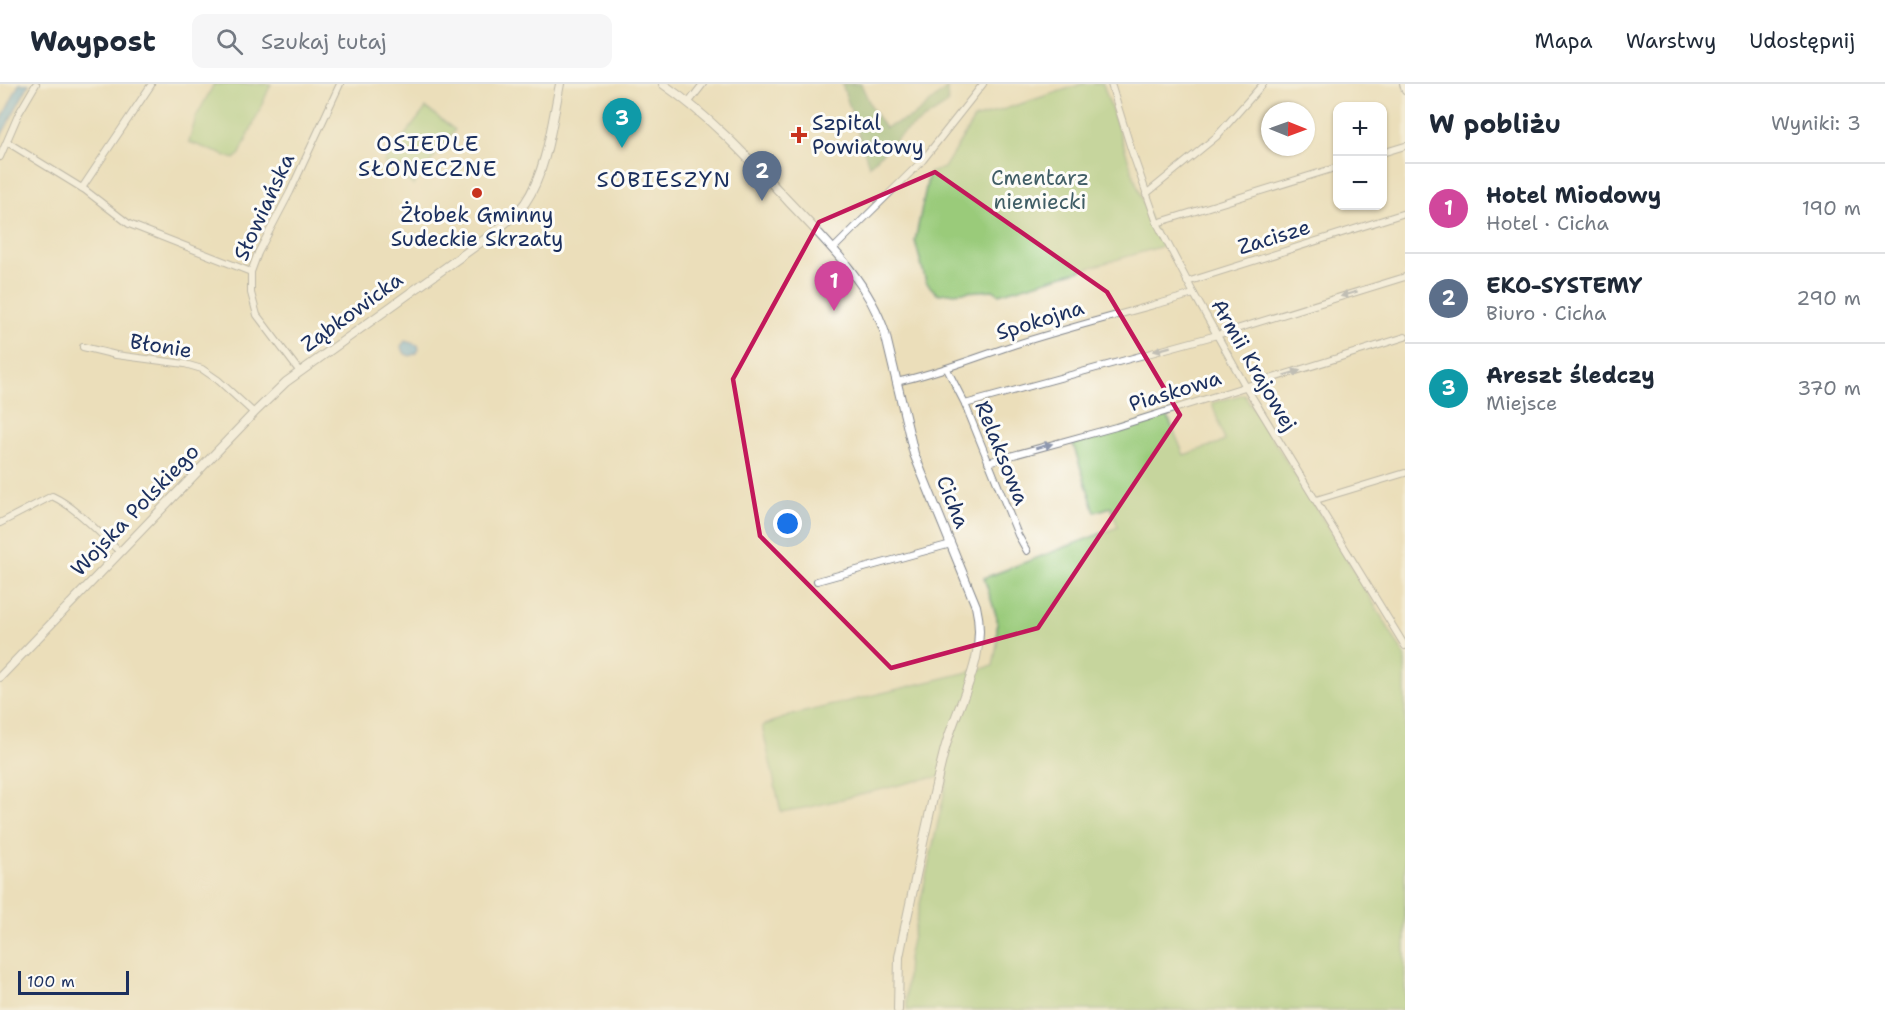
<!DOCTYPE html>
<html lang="pl">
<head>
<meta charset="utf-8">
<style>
	body { margin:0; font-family:"Shantell Sans",sans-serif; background:#f6f6f7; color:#1f2937 }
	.controls { position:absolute; right:18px; top:18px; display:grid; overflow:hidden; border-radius:12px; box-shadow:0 2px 4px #0004 }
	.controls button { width:54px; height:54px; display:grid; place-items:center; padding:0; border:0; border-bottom:2px solid #e0e1e3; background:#fff; color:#1f2937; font:30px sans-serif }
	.compass { position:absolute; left:1261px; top:18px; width:54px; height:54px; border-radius:50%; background:#fff; box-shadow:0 2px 4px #0004; rotate:91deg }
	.scale { position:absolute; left:18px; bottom:15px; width:111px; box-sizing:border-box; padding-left:6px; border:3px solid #1b2f5e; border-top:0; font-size:16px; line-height:21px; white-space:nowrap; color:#1b2f5e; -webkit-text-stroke:4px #fdfcf7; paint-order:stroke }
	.you { position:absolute; left:788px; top:440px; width:21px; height:21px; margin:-15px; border:4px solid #fff; border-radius:50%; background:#1a73e8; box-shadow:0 0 0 9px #1a73e833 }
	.badge { display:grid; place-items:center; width:39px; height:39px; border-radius:50%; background:#1a73e8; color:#fff; font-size:20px; font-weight:700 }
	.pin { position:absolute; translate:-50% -50px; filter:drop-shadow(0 2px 3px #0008) }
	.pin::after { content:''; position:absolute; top:32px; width:21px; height:18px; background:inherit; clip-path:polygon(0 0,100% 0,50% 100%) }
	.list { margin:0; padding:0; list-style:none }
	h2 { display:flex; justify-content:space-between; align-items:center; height:78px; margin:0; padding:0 24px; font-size:26px }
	h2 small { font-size:20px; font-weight:400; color:#747a83 }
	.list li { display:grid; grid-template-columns:39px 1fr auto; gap:18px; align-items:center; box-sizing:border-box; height:90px; padding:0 24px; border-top:2px solid #e0e1e3 }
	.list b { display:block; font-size:22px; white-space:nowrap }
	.list p { margin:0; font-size:20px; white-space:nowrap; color:#747a83 }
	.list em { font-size:20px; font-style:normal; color:#747a83 }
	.icon { flex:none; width:33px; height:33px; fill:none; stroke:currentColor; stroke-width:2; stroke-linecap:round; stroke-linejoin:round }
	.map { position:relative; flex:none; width:1405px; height:926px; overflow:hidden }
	header { display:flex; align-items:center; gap:36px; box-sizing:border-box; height:84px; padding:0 30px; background:#fff; border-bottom:2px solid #e0e1e3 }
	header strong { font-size:28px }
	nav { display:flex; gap:33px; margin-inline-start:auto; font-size:21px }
	.search { width:420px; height:54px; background:#f6f6f7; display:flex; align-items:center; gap:15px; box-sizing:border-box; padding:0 21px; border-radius:12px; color:#747a83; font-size:22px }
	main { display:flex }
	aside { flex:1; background:#fff }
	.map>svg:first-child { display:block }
	.green { fill:#9acb7a; stroke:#5a7d6c; stroke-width:1.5 }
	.forest { fill:#7baf6a; stroke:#4b6f64; stroke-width:1.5 }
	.water { fill:#66acdc; stroke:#406e9d; stroke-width:1.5 }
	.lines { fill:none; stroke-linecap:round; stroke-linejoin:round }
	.minor-casing { stroke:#83868c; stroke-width:8 }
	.tertiary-casing { stroke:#83868c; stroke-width:10 }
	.minor { stroke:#fff; stroke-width:6 }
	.tertiary { stroke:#fff; stroke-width:8 }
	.oneway { fill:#8d97ae }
	.marked { fill:none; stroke:#c2185b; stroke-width:4.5; stroke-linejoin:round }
	.poi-dot { fill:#c8321e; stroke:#fdfcf7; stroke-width:2 }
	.labels { text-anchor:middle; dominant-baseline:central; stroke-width:6; stroke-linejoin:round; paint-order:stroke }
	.poi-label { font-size:21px; fill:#1b2f5e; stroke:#fdfcf7; text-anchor:start }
	.park-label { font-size:21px; fill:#415e66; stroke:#fdfcf7 }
	.street-label { font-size:21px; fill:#1b2f5e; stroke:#fdfcf7 }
	.neighbourhood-label { font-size:22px; letter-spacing:1.5px; fill:#1b2f5e; stroke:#fdfcf7 }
</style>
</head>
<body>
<header>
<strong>Waypost</strong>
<div class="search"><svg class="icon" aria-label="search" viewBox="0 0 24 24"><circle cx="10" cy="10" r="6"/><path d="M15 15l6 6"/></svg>Szukaj tutaj</div>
<nav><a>Mapa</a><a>Warstwy</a><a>Udostępnij</a></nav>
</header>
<main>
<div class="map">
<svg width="1405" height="926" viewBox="0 0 1405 926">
	<rect width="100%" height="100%" fill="#fdfcf7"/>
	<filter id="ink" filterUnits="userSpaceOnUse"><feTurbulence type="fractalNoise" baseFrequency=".0167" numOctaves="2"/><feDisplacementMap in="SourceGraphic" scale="12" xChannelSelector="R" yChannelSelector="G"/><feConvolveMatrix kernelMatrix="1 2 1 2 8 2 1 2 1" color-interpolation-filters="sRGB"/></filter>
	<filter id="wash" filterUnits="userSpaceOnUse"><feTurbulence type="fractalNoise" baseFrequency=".008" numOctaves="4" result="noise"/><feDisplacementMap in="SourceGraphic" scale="24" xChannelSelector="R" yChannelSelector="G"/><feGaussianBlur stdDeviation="1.35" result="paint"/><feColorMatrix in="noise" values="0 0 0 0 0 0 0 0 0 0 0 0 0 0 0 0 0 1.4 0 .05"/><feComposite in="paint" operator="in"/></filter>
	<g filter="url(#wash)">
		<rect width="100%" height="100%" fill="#ebdeba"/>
		<g class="green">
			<path d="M214,0H271L240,70L234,75L189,58L196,33Z"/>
			<path d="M1082,0H1103L1144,122L1163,162L999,210L993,206L937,210L926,198L915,157L929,89L944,84L974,35Z"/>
			<path d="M426,24L455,46L413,101L384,78Z"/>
			<path d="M1244,310L1317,425L1405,572V926H907L906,910L908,874L948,693L928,694L810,723L781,728L762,642L792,631L993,582L997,560V534L984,494L1118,443L1111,423L1095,428L1073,360L1167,331L1184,371L1225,357L1212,319Z"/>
		</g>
		<path class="forest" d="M842,0H861L873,26L885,44L914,32L947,4L948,20L903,49L869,82Z"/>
		<g class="water">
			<path d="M19,0H29L0,54V39Z"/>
			<path d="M405,257L418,261L419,265L417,269L410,272L405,270L401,262Z"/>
		</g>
	</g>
	<g filter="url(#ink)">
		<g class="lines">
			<defs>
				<g id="minor">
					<path d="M1111,0L1132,68L1157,139L1194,210L1246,303L1405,562"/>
					<path d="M1403,0L1405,7"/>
					<path d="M689,18L703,0"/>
					<path d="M7,58L85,106L129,140L251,188"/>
					<path d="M1382,69L1405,62"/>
					<path d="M0,73L19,29L36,0"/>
					<path d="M82,104L151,1"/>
					<path d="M1146,110L1216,53L1263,0"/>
					<path d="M1157,139L1338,83"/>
					<path d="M833,165L923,76L983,0"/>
					<path d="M1187,198L1405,129"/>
					<path d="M83,263L116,271L185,280L202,285L218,296L254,329"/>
					<path d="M947,285L965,320L1018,451L1027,467"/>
					<path d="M300,288L257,231L251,209V188L258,169L290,108L340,0"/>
					<path d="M896,298C939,289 979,272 1020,259C1077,241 1136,226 1194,210"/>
					<path d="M965,320L1217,251L1405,193"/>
					<path d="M988,378L1116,343L1405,253"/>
					<path d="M1316,416L1405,389"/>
					<path d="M0,439L52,412C76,423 100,450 120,468"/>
					<path d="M817,497L951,460"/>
				</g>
				<g id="tertiary">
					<path d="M663,0C711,33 749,75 789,118C826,157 868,197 885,249L914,370L976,522C989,575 957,618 944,668C929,727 917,788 904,848L899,873L898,926"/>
					<path d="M0,593L254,329L286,298L300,288L495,148C505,139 517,130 525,119C547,87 552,38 560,0"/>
				</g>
			</defs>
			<use href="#minor" class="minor-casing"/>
			<use href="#tertiary" class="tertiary-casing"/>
			<use href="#minor" class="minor"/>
			<use href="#tertiary" class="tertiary"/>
		</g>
		<defs><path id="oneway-solid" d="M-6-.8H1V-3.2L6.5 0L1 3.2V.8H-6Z" transform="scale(1.5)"/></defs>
		<g class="oneway">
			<use href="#oneway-solid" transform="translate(1349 210) rotate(163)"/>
			<use href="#oneway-solid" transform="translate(1162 265) rotate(165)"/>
			<use href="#oneway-solid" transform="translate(1292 289) rotate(-17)"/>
			<use href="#oneway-solid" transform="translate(1044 362) rotate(-15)"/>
		</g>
	</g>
	<path d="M0 0H1405V926H0ZM935,88L1107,208L1180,331L1038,544L891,584L760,452L733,295L819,138Z" fill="#ebdeba" fill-opacity=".55" fill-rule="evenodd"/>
	<path class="marked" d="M935,88L1107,208L1180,331L1038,544L891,584L760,452L733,295L819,138Z"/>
	<g class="poi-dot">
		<path d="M796 42h6v6h6v6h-6v6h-6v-6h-6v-6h6z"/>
		<circle cx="477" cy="109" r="6"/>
	</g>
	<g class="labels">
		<g class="poi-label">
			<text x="812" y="39">Szpital<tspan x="812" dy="24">Powiatowy</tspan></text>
			<text x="477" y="131" text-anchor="middle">Żłobek Gminny<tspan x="477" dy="24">Sudeckie Skrzaty</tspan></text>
		</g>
		<g class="park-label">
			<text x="1040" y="94">Cmentarz<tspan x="1040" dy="24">niemiecki</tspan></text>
		</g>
		<g class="street-label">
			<text transform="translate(264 123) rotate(-65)">Słowiańska</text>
			<text transform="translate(1274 153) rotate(-17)">Zacisze</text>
			<text transform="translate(352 228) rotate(-36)">Ząbkowicka</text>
			<text transform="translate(1040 236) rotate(-17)">Spokojna</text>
			<text transform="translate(161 262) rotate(9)">Błonie</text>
			<text transform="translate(1254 281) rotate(60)">Armii Krajowej</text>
			<text transform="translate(1175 307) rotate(-17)">Piaskowa</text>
			<text transform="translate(1002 369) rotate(68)">Relaksowa</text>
			<text transform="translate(953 418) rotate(68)">Cicha</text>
			<text transform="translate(135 426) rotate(-46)">Wojska Polskiego</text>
		</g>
		<g class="neighbourhood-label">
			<text x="428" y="59">OSIEDLE<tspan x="428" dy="25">SŁONECZNE</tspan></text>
			<text x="664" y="95">SOBIESZYN</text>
		</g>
	</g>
</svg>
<div class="controls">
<button>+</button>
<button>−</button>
</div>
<svg class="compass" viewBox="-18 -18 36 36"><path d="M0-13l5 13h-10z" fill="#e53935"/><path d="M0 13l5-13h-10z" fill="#747a83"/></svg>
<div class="scale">100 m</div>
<div class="you"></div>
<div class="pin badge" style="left:834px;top:227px;background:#d1479c">1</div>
<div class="pin badge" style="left:762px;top:117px;background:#5c6f8a">2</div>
<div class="pin badge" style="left:622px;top:64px;background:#0f9aa8">3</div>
</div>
<aside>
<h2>W pobliżu<small>Wyniki: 3</small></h2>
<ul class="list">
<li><span class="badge" style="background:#d1479c">1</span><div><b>Hotel Miodowy</b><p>Hotel · Cicha</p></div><em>190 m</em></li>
<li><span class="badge" style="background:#5c6f8a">2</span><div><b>EKO-SYSTEMY</b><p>Biuro · Cicha</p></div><em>290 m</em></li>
<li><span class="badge" style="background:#0f9aa8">3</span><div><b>Areszt śledczy</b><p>Miejsce</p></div><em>370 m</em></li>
</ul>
</aside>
</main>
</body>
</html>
